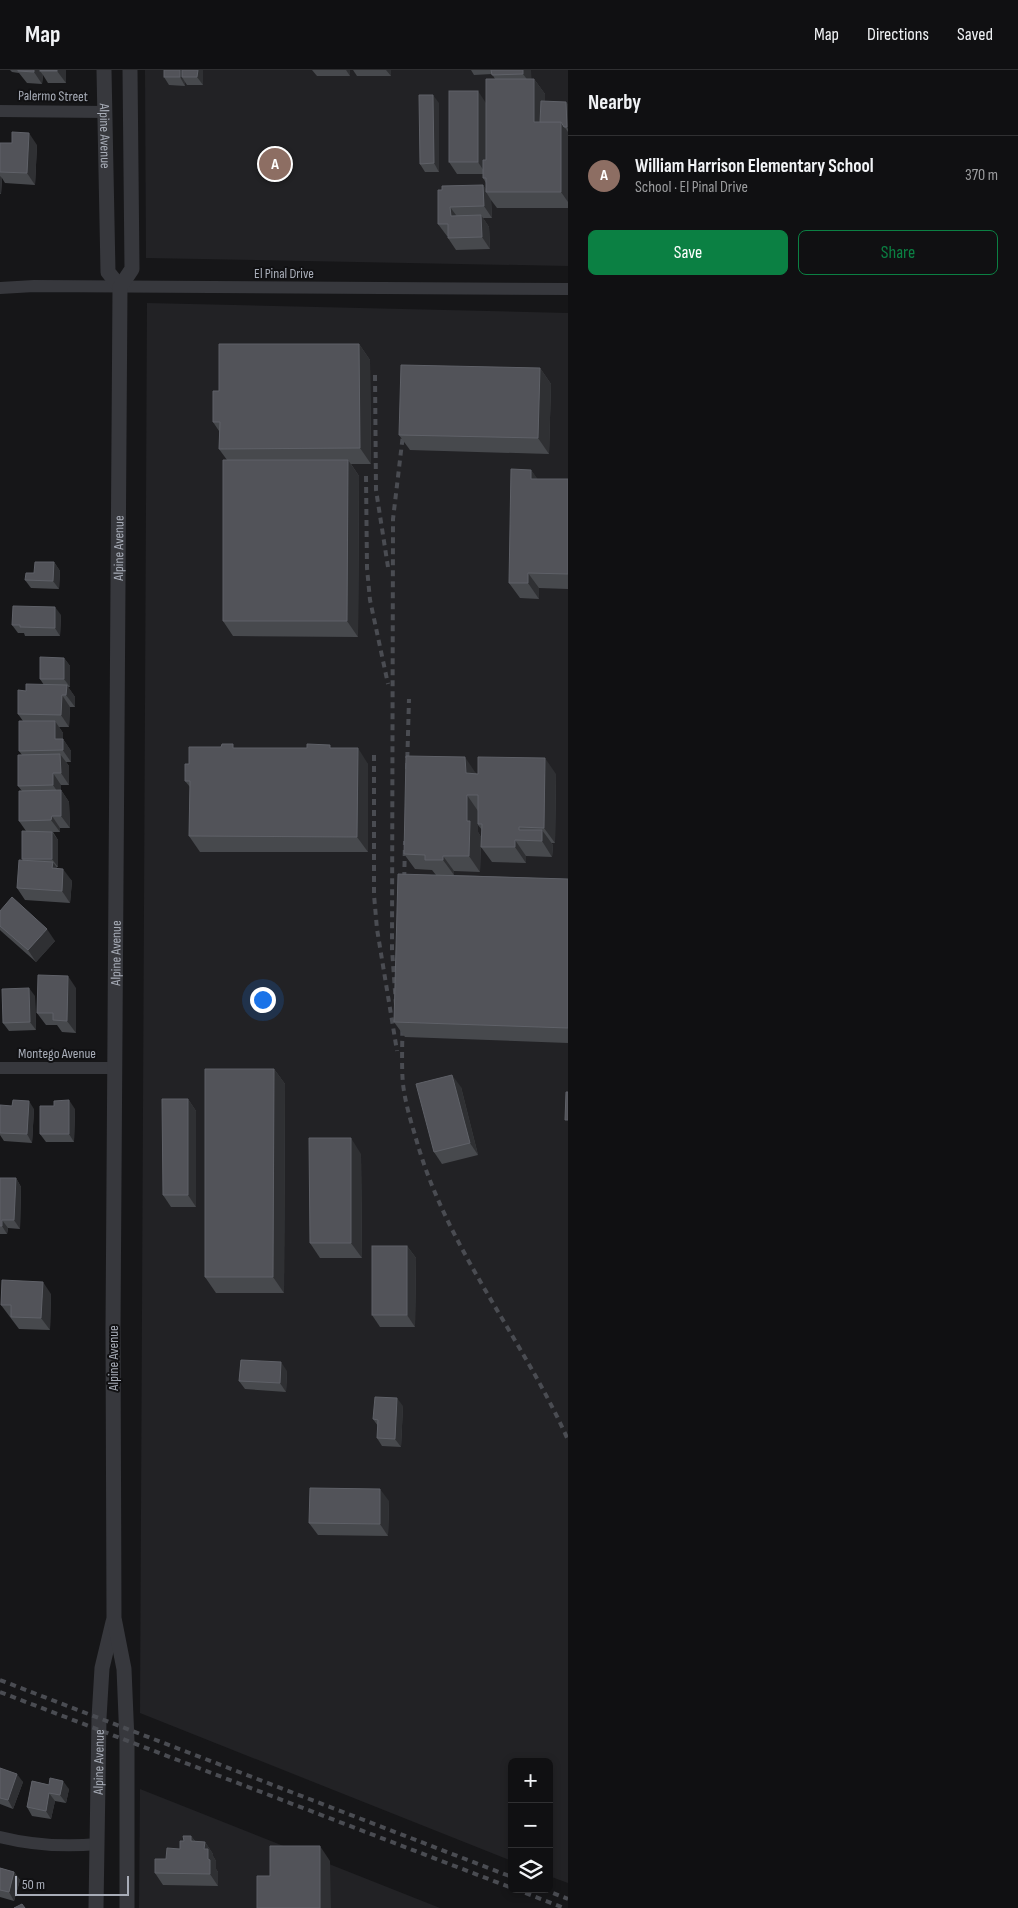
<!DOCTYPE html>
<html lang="en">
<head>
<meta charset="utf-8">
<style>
	body { margin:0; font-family:"Sofia Sans Condensed",sans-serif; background:#1e1e20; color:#f1f3f6 }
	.controls { position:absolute; right:15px; bottom:15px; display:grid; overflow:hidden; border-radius:8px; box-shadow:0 2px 8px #0003 }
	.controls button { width:45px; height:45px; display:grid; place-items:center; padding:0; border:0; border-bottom:1px solid #303032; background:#101012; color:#f1f3f6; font:25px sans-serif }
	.scale { position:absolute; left:15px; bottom:12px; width:114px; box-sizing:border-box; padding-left:5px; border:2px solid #a8adb8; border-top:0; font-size:14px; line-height:18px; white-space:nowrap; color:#a8adb8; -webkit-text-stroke:4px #111113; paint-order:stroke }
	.you { position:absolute; left:262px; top:929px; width:18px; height:18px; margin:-12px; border:4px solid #fff; border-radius:50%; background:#1a73e8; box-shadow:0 0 0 8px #1a73e833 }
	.badge { display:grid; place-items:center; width:32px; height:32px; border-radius:50%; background:#0b8043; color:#fff; font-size:16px; font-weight:700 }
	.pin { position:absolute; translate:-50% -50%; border:2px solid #fff; box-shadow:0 1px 5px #0006 }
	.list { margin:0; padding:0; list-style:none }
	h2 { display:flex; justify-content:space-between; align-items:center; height:65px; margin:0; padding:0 20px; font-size:21px }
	h2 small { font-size:16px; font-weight:400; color:#9c9d9f }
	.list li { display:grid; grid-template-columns:32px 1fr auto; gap:15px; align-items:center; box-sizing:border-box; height:80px; padding:0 20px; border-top:1px solid #303032 }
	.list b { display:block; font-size:19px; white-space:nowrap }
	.list p { margin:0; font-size:16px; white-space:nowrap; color:#9c9d9f }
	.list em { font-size:16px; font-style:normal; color:#9c9d9f }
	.actions { display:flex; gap:10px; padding:15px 20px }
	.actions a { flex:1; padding:11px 0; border:1px solid #0b8043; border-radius:8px; text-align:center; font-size:18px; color:#0b8043 }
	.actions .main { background:#0b8043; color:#fff }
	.icon { flex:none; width:28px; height:28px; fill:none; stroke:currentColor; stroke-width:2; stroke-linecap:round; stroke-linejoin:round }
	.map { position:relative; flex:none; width:568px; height:1838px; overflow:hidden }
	header { display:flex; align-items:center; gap:30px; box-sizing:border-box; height:70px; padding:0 25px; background:#101012; border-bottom:1px solid #303032 }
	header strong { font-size:24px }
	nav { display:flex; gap:28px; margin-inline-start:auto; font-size:18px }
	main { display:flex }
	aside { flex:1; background:#101012 }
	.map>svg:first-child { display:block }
	.built { fill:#222225 }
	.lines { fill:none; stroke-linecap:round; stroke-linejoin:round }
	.minor { stroke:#37383d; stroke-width:12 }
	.tertiary { stroke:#37383d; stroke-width:15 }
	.rail { stroke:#4a4c52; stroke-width:4; stroke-dasharray:6 5; stroke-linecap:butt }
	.wall { fill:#47494d }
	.shaded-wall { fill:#2f3033 }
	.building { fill:#525359; stroke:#5f6168 }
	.labels { text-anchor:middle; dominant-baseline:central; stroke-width:4; stroke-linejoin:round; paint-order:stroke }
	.street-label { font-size:14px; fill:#a8adb8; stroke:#111113 }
</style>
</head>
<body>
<header>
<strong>Map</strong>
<nav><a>Map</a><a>Directions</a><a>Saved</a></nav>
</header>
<main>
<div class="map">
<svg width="568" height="1838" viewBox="0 0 568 1838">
	<rect width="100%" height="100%" fill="#161618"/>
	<g class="built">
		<path d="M145,0H568V196L146,188Z"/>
		<path d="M147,233L568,243V1813L549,1806V1692H512V1791L140,1643Z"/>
		<path d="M140,1719L440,1838H139Z"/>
	</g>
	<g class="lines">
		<g class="minor">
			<path d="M0,41L106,42"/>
			<path d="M0,218L34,216L568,219"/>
			<path d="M0,998H114"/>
			<path d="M0,1767C32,1775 65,1777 98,1774"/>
		</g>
		<g class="tertiary">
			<path id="s1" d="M104,0L108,202L120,217"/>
			<path id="s2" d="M96,1838L99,1648L102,1598L113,1552"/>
			<path id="s3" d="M127,1838V1671L124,1599L114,1548L113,1259L120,217L132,199L130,0"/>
		</g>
		<g class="rail">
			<path d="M375,305L376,420L388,497"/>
			<path d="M366,406L367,498L370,530L388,614"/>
			<path d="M374,685V825L377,859L397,981"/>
			<path d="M407,699L409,629"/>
			<path d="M404,819L405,771"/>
			<path d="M396,935L392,879L393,449L404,356"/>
			<path d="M402,949C403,970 401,992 403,1014C405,1031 410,1049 415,1065C445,1177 522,1266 568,1370"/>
			<path d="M0,1610L512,1807"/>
			<path d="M0,1622L512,1818"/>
			<path d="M515,1819L564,1838"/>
			<path d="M543,1819L568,1829"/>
		</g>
	</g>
	<g class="wall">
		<path d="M10,0H66V13H48L43,5L42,14L27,13L19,3L12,2Z"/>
		<path d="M203,0V15H187L185,12V16L169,15L164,7Z"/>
		<path d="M312,0H350V6H317Z"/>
		<path d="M353,0H391V6H357Z"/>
		<path d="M471,0H531V9H534L545,24V32L568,34V138H497L491,130L492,148H483L489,157L490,179L456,180L448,168V166H447L438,154L442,120L483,115L486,120V113L483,108V104H457L449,92L486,33L495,9L492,4L474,5Z"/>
		<path d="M439,33V102H425L420,94Z"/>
		<path d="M0,73L37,75L35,115L5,113L2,108L1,124H0Z"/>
		<path d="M359,274L370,290L371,394H351L359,406L358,567L233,566L223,551L227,390L219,379V361L213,352L219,321Z"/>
		<path d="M540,298L551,314L549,384L410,380L399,365Z"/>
		<path d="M531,400L537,409H568V519L539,518V529L520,528L509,513Z"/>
		<path d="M54,492L60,501L59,519L31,518L25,510L34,503Z"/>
		<path d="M61,545L60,566H25L24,563H18L12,555Z"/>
		<path d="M64,588L70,596V617H68L75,627V637H70L69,657H59L63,663V669L71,681V692H66L69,696V715H61V720L69,732L70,758H60V762H53L58,770V797H56L72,811L70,833L25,830L17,818L23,790L22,789L26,761L19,751L22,721L18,716L22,685L19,681L23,651L18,644L26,621L44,615L40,609Z"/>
		<path d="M236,678H332L368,694V782H200L189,766L190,717L185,711L189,694Z"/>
		<path d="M475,702L476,704H556L555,773H551L553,775L552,787L526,786V793L492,792L481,777L482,760L478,755V762L481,767L480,802L454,801V805L568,809V973L405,967L394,952L436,805L432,800L415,799L404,784Z"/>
		<path d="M0,841L55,871L36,892L1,861L0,860Z"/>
		<path d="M76,918V963L62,962L57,955H46L37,943Z"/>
		<path d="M35,926L36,960L9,961L3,953Z"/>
		<path d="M274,999L285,1014L284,1223H216L205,1207Z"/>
		<path d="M461,1017L478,1085L442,1094L434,1082Z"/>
		<path d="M188,1029L196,1041V1137H171L163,1125Z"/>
		<path d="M34,1039L32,1073L4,1071L0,1065V1040Z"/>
		<path d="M75,1039L74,1072H46L40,1064Z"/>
		<path d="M361,1084L362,1188H320L310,1173Z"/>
		<path d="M0,1108H16L21,1117L20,1159L8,1158L7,1164H0Z"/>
		<path d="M407,1176L416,1188L415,1257H380L372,1245Z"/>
		<path d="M51,1224L50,1260L19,1259L1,1235Z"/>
		<path d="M287,1301L286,1322L245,1319L239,1311Z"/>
		<path d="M403,1336L401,1377L382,1376L377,1368L378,1356L373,1349Z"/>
		<path d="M389,1431L388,1466L318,1465L309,1453Z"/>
		<path d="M0,1698L23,1712L13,1739L0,1734Z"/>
		<path d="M32,1711L69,1719L66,1733L55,1731L51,1749L32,1746L27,1737Z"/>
		<path d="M191,1766L195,1771L205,1772L213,1784V1786L216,1791V1799L218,1802V1816L163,1815L155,1803L166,1789L180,1779L184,1771Z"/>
		<path d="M0,1798L14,1802L20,1810L14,1831L0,1827Z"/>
	</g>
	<g class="shaded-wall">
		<path d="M34,0H43L40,1L43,5L42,14L34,2Z"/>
		<path d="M57,0H66V13L57,1Z"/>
		<path d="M180,0H186L182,7L185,12V16L180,7Z"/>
		<path d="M198,0H203V15L197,7Z"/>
		<path d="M346,0H350V6Z"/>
		<path d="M386,0H391V6Z"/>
		<path d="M523,0H531L532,16L523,4Z"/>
		<path d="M534,9L545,24V57L534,52Z"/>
		<path d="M478,21L486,33V104L478,92Z"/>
		<path d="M433,25L439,33V102L434,93Z"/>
		<path d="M566,32L568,34V59L567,57Z"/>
		<path d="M561,52L568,62V132L561,122Z"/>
		<path d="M29,63L37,75L35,115L27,103Z"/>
		<path d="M0,106L2,108L1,124L0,123Z"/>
		<path d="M483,115L488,122H486L491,130L492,148L484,136Z"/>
		<path d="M450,137L459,149L451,146Z"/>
		<path d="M481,145L489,157L490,179L482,167Z"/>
		<path d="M359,274L370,290L371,394L360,378Z"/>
		<path d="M540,298L551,314L549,384L538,368Z"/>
		<path d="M348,390L359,406L358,567L347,551Z"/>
		<path d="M531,400L542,415L531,409Z"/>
		<path d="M54,492L60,501L59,519L53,511Z"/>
		<path d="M528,503L539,518V529L528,513Z"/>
		<path d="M55,537L61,545L60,566L55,558Z"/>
		<path d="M64,588L70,596V617L64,609Z"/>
		<path d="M67,615L75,627V637L66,625Z"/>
		<path d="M62,625L70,637L69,657L61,645Z"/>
		<path d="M55,651L63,663V669L71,681V692L55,669Z"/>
		<path d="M358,678L368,694V782L357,767Z"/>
		<path d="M60,684L69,696V715L61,703Z"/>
		<path d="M465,687L475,702L477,719L466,703Z"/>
		<path d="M545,688L556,704L555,773L544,758Z"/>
		<path d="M53,703L61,715V720L69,732L70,758L61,746V727L53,715Z"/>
		<path d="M467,725L478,741V762L481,767L480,802L469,786L467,751Z"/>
		<path d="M52,746L60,758V762L51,750Z"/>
		<path d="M542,760L553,775L552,787L542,771Z"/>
		<path d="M52,762L58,770V797L52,789Z"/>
		<path d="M515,770L526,786V793L515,777Z"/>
		<path d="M443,786L454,801V805L443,790Z"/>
		<path d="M53,792L61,804L52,798Z"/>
		<path d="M63,799L72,811L70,833L62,821Z"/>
		<path d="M47,859L55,871L36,892L28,880Z"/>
		<path d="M68,906L76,918V963L67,951Z"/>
		<path d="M29,918L35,926L36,960L30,952Z"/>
		<path d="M274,999L285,1014L284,1223L273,1207Z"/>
		<path d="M452,1005L461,1017L478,1085L470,1073Z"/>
		<path d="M188,1029L196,1041V1137L188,1125Z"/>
		<path d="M69,1030L75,1039L74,1072L69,1064Z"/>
		<path d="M29,1031L34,1039L32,1073L27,1064Z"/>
		<path d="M351,1068L361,1084L362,1188L351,1173Z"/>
		<path d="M16,1108L21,1117L20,1159L14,1150Z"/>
		<path d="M2,1150L8,1158L7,1164L2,1156Z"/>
		<path d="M407,1176L416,1188L415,1257L407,1245Z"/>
		<path d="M43,1212L51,1224L50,1260L41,1248Z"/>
		<path d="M281,1292L287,1301L286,1322L280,1313Z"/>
		<path d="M397,1328L403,1336L401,1377L395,1369Z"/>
		<path d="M380,1419L389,1431L388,1466L380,1454Z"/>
		<path d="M17,1704L23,1712L13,1739L8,1730Z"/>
		<path d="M63,1711L69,1719L66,1733L60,1725Z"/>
		<path d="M49,1723L55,1731L51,1749L46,1741Z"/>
		<path d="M191,1766L200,1778L191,1771Z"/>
		<path d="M205,1772L213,1784V1786L216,1791V1799L218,1802V1816L210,1804L208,1789L204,1779Z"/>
		<path d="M320,1776L330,1791L331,1838H320Z"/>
		<path d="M14,1802L20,1810L14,1831L9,1822Z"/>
	</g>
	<g class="building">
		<path d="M18,0H34V2L18,1Z"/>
		<rect x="40" y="0" width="17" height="1"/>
		<rect x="164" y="0" width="16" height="7"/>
		<path d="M182,0H198L197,7H182Z"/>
		<path d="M491,0H523V4L492,5Z"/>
		<path d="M486,9H534V52H561V122H486V108H483V90H486Z"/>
		<rect x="449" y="21" width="29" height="71"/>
		<path d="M419,25H433L434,93L420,94Z"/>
		<path d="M541,31L566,32L567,57H564L561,52H540Z"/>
		<path d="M12,62L29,63L27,103L0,102V73H12Z"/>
		<path d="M483,115L484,136L450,137L451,146L481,145L482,167L448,168V154H438V120H442V116Z"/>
		<path d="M219,274H359L360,378L219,379L220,352H213V321H219Z"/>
		<path d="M401,295L540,298L538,368L399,365Z"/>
		<path d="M223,390H348L347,551H223Z"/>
		<path d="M511,399L531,400V409H568V504L528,503V513H509Z"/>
		<path d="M35,492H54L53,511L25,510L26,503H34Z"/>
		<path d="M13,536L55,537V558L20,557V555H12Z"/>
		<path d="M40,587L64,588V609H40Z"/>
		<path d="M26,614L67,615L66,625H62L61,645L18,644V620L26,621Z"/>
		<path d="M19,651H55V669H63V680L19,681Z"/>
		<path d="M222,674H233V678H307V674L330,675V678H358L357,767L189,766L190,711H185V694H189V677H221Z"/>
		<path d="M60,684L61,703H53V715L18,716V685Z"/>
		<path d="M406,686L465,687L466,703L478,704V687L545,688L544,758L519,757V760H542V771L515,770V777H481L482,754H478V725H467V751H470L469,786H443V790H425V785L404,784Z"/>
		<path d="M61,720V746H52L51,750L19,751V721Z"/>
		<path d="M22,761L52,762V789H22Z"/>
		<path d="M19,790L53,792L52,798L63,799L62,821L17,818Z"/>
		<path d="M398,804L568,809V958L394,952Z"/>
		<path d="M12,827L47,859L28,880L0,856V841Z"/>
		<path d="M38,905L68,906L67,951L53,950V943H37Z"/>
		<path d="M29,918L30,952L3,953L2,919Z"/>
		<path d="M205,999H274L273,1207H205Z"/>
		<path d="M452,1005L470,1073L434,1082L416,1014Z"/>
		<path d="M566,1022H568V1050H565Z"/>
		<path d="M162,1029H188V1125H163Z"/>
		<path d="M13,1030L29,1031L27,1064L0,1063V1035L12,1036Z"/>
		<path d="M69,1030V1064H40V1036H54V1031Z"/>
		<path d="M309,1068H351V1173H310Z"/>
		<path d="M0,1108H16L14,1150H2V1156H0Z"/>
		<rect x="372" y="1176" width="35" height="69"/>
		<path d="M2,1210L43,1212L41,1248L11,1247V1235H1Z"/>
		<path d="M241,1290L281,1292L280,1313L239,1311Z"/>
		<path d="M375,1327L397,1328L395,1369L377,1368L378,1350L373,1349Z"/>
		<path d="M310,1418L380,1419V1454L309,1453Z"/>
		<path d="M0,1698L17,1704L8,1730L0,1728Z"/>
		<path d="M50,1708L63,1711L60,1725L49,1723L46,1741L27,1737L32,1711L49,1715Z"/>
		<path d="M183,1766H191V1771L205,1772L204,1779H208V1789L210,1790V1804L155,1803V1789H166L167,1778L180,1779V1771H184Z"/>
		<path d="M270,1776H320V1838H257V1806H270Z"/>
		<path d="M0,1798L14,1802L9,1822L0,1820Z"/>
		<path d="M22,1834L25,1838H14Z"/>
	</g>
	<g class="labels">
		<g class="street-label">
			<text transform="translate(53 26) rotate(1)">Palermo Street</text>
			<text stroke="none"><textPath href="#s1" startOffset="66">Alpine Avenue</textPath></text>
			<text x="284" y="203">El Pinal Drive</text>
			<text stroke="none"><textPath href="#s3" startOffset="1361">Alpine Avenue</textPath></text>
			<text stroke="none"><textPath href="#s3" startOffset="956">Alpine Avenue</textPath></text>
			<text x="57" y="983">Montego Avenue</text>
			<text transform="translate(113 1288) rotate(-90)">Alpine Avenue</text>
			<text stroke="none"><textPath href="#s2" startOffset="146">Alpine Avenue</textPath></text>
		</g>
	</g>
</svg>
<div class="controls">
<button>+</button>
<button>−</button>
<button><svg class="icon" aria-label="layers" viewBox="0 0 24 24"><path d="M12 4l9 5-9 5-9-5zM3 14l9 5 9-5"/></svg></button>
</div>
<div class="scale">50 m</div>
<div class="you"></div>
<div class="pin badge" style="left:275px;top:94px;background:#8d6e63">A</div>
</div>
<aside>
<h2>Nearby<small></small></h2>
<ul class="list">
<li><span class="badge" style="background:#8d6e63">A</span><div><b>William Harrison Elementary School</b><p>School · El Pinal Drive</p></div><em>370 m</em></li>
</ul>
<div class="actions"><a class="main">Save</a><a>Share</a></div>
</aside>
</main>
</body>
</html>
